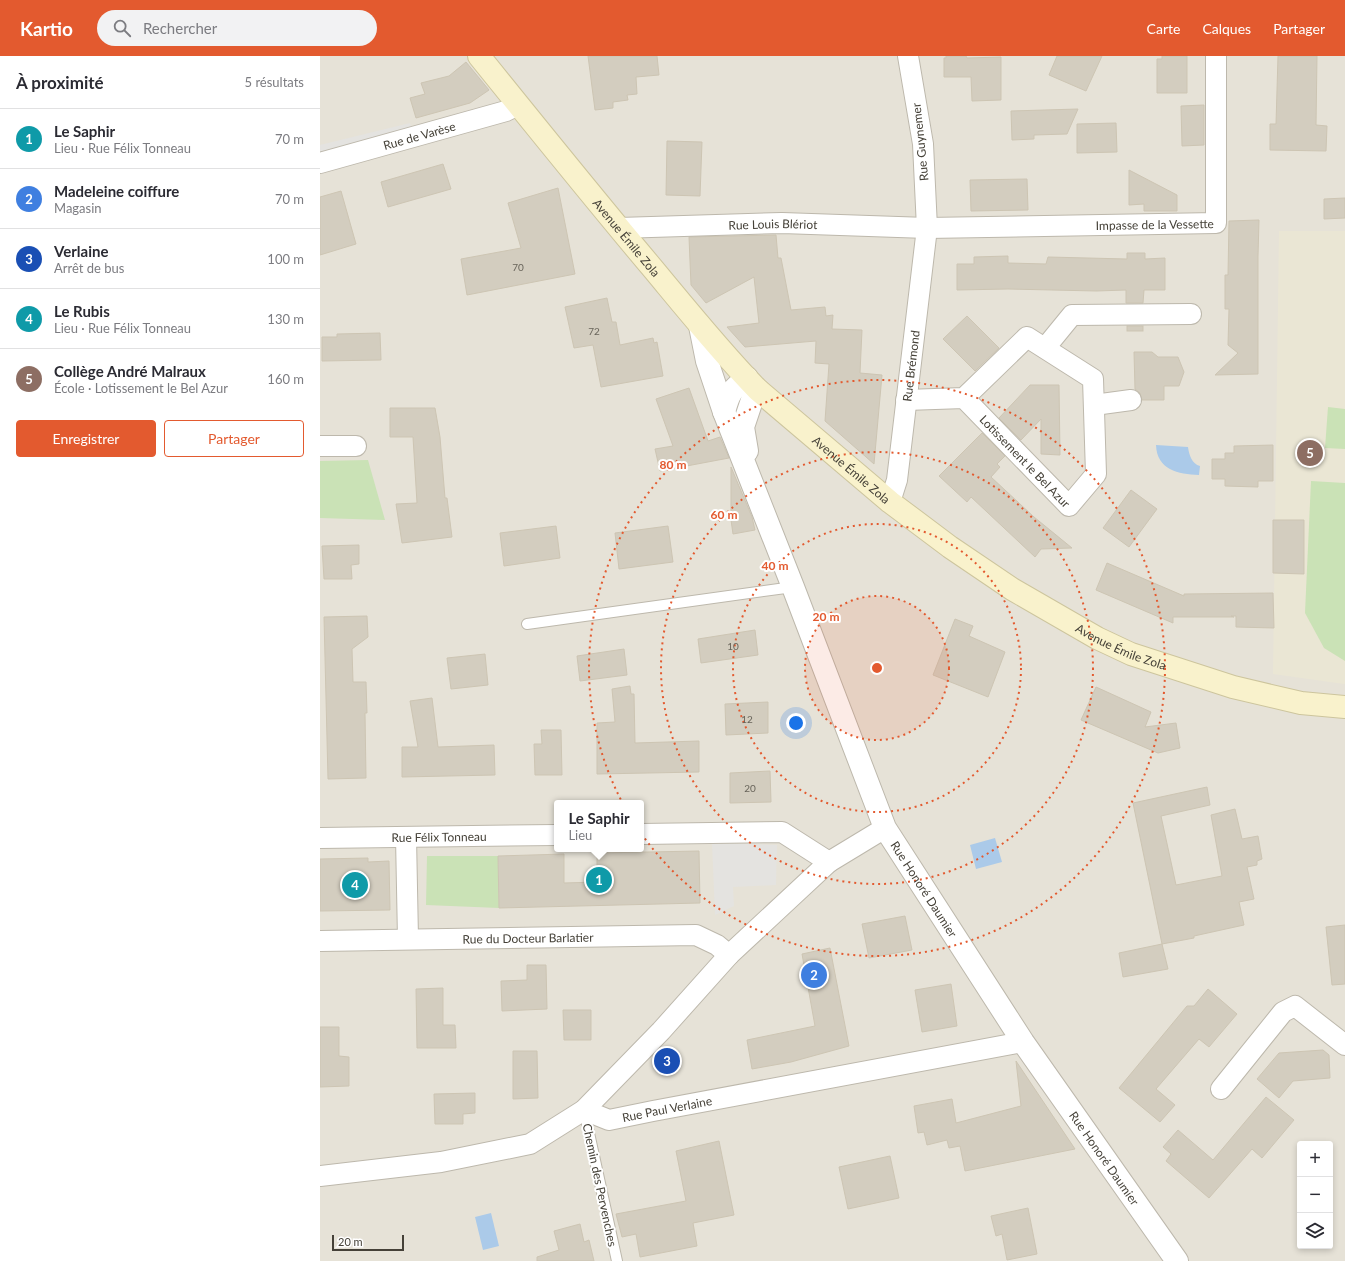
<!DOCTYPE html>
<html lang="fr">
<head>
<meta charset="utf-8">
<style>
	body { margin:0; font-family:Lato,sans-serif; background:#f2f2f3; color:#2b2b33 }
	.controls { position:absolute; right:12px; bottom:12px; display:grid; overflow:hidden; border-radius:4px; box-shadow:0 2px 6px #0003 }
	.controls button { width:36px; height:36px; display:grid; place-items:center; padding:0; border:0; border-bottom:1px solid #e1e1e2; background:#fff; color:#2b2b33; font:20px sans-serif }
	.scale { position:absolute; left:12px; bottom:10px; width:72px; box-sizing:border-box; padding-left:4px; border:2px solid #454138; border-top:0; font-size:11px; line-height:14px; white-space:nowrap; color:#454138; -webkit-text-stroke:3px #fff; paint-order:stroke }
	.you { position:absolute; left:476px; top:667px; width:14px; height:14px; margin:-10px; border:3px solid #fff; border-radius:50%; background:#1a73e8; box-shadow:0 0 0 6px #1a73e833 }
	.badge { display:grid; place-items:center; width:26px; height:26px; border-radius:50%; background:#e35a2f; color:#fff; font-size:13px; font-weight:700 }
	.pin { position:absolute; translate:-50% -50%; border:2px solid #fff; box-shadow:0 1px 4px #0006 }
	.popup { position:absolute; left:234px; top:744px; width:90px; height:52px; box-sizing:border-box; display:grid; place-content:center; border-radius:4px; background:#fff; filter:drop-shadow(0 1px 3px #0005); font-size:13px; white-space:nowrap; color:#7c7c81 }
	.popup b { font-size:15px; color:#2b2b33 }
	.popup::after { content:''; position:absolute; left:50%; top:100%; margin-left:-8px; border:8px solid transparent; border-top-color:#fff }
	.list { margin:0; padding:0; list-style:none }
	h2 { display:flex; justify-content:space-between; align-items:center; height:52px; margin:0; padding:0 16px; font-size:17px }
	h2 small { font-size:13px; font-weight:400; color:#7c7c81 }
	.list li { display:grid; grid-template-columns:26px 1fr auto; gap:12px; align-items:center; box-sizing:border-box; height:60px; padding:0 16px; border-top:1px solid #e1e1e2 }
	.list b { display:block; font-size:15px; white-space:nowrap }
	.list p { margin:0; font-size:13px; white-space:nowrap; color:#7c7c81 }
	.list em { font-size:13px; font-style:normal; color:#7c7c81 }
	.actions { display:flex; gap:8px; padding:12px 16px }
	.actions a { flex:1; padding:9px 0; border:1px solid #e35a2f; border-radius:4px; text-align:center; font-size:14px; color:#e35a2f }
	.actions .main { background:#e35a2f; color:#fff }
	.icon { flex:none; width:22px; height:22px; fill:none; stroke:currentColor; stroke-width:2; stroke-linecap:round; stroke-linejoin:round }
	.map { position:relative; flex:none; width:1025px; height:1205px; overflow:hidden }
	header { display:flex; align-items:center; gap:24px; box-sizing:border-box; height:56px; padding:0 20px; background:#e35a2f; color:#fff }
	header strong { font-size:19px }
	nav { display:flex; gap:22px; margin-inline-start:auto; font-size:14px }
	.search { width:280px; height:36px; background:#f2f2f3; display:flex; align-items:center; gap:10px; box-sizing:border-box; padding:0 14px; border-radius:22px; color:#7c7c81; font-size:15px }
	main { display:flex }
	aside { flex:1; background:#fff }
	.map>svg:first-child { display:block }
	.residential { fill:#e6e2d7; fill-rule:evenodd }
	.education { fill:#eae6d4 }
	.green { fill:#cae2b6 }
	.parking { fill:#e4e3e0 }
	.water { fill:#abcae9 }
	.building { fill:#d3cdbf; stroke:#cdc5b3 }
	.lines { fill:none; stroke-linecap:round; stroke-linejoin:round }
	.service-casing { stroke:#bdb8ac; stroke-width:12 }
	.minor-casing { stroke:#bdb8ac; stroke-width:22 }
	.tertiary-casing { stroke:#bdb8ac; stroke-width:24 }
	.secondary-casing { stroke:#cdc59d; stroke-width:24 }
	.service { stroke:#fff; stroke-width:10 }
	.minor { stroke:#fff; stroke-width:20 }
	.tertiary { stroke:#fff; stroke-width:22 }
	.secondary { stroke:#f9f2cc; stroke-width:22 }
	.ring { fill:none; stroke:#e35a2f; stroke-width:2; stroke-dasharray:2 4 }
	.labels { text-anchor:middle; dominant-baseline:central; stroke-width:4; stroke-linejoin:round; paint-order:stroke }
	.number-label { font-size:10px; fill:#68645a }
	.street-label { font-size:12px; fill:#454138; stroke:#fff }
	.centre { fill:#e35a2f; stroke:#fff; stroke-width:2 }
	.ring-label { font-size:12px; text-anchor:middle; font-weight:bold; fill:#e35a2f; stroke:#fff; stroke-width:4; stroke-linejoin:round; paint-order:stroke }
</style>
</head>
<body>
<header>
<strong>Kartio</strong>
<div class="search"><svg class="icon" aria-label="search" viewBox="0 0 24 24"><circle cx="10" cy="10" r="6"/><path d="M15 15l6 6"/></svg>Rechercher</div>
<nav><a>Carte</a><a>Calques</a><a>Partager</a></nav>
</header>
<main>
<aside>
<h2>À proximité<small>5 résultats</small></h2>
<ul class="list">
<li><span class="badge" style="background:#0f9aa8">1</span><div><b>Le Saphir</b><p>Lieu · Rue Félix Tonneau</p></div><em>70 m</em></li>
<li><span class="badge" style="background:#3f7fe0">2</span><div><b>Madeleine coiffure</b><p>Magasin</p></div><em>70 m</em></li>
<li><span class="badge" style="background:#1a4fb4">3</span><div><b>Verlaine</b><p>Arrêt de bus</p></div><em>100 m</em></li>
<li><span class="badge" style="background:#0f9aa8">4</span><div><b>Le Rubis</b><p>Lieu · Rue Félix Tonneau</p></div><em>130 m</em></li>
<li><span class="badge" style="background:#8d6e63">5</span><div><b>Collège André Malraux</b><p>École · Lotissement le Bel Azur</p></div><em>160 m</em></li>
</ul>
<div class="actions"><a class="main">Enregistrer</a><a>Partager</a></div>
</aside>
<div class="map">
<svg width="1025" height="1205" viewBox="0 0 1025 1205">
	<rect width="100%" height="100%" fill="#f2f0e8"/>
	<path class="residential" d="M0,0H1025V1205H0ZM237,747H321V793H237ZM980,1088H1010V1190H980Z"/>
	<path class="education" d="M959,175H1025V628H1024L953,618Z"/>
	<g class="green">
		<path d="M1008,351L1025,353V393L1005,392Z"/>
		<path d="M48,404L65,464L0,462V405Z"/>
		<path d="M991,425L1025,427V605L1004,592L985,557Z"/>
		<path d="M107,800H178L179,852L106,849Z"/>
	</g>
	<g class="parking">
		<path d="M90,67L92,75L0,98V89Z"/>
		<path d="M392,787L457,789L456,829L413,831L414,850L395,859Z"/>
	</g>
	<g class="water">
		<path d="M836,389L868,391C869,399 872,408 880,410L879,419C858,418 837,414 836,389Z"/>
		<path d="M675,782L682,806L656,813L650,789Z"/>
		<path d="M171,1157L179,1190L163,1194L155,1161Z"/>
	</g>
	<g class="building">
		<path d="M268,0H337L339,19L316,21L317,38L307,39L308,44L293,46V52L275,54Z"/>
		<path d="M626,0H646L647,2L681,1V44L652,45L651,21H624V2H626Z"/>
		<path d="M737,0H782L766,35L729,19Z"/>
		<path d="M842,0H867V37H837V3H842Z"/>
		<path d="M958,0H997L996,69L1007,70L1006,95L950,94V68H956Z"/>
		<path d="M146,6L169,34L150,47L96,62L90,42L105,38L101,27L129,20Z"/>
		<path d="M884,49V89L862,90L861,50Z"/>
		<path d="M758,53L747,78L714,79V83L692,84L691,55Z"/>
		<path d="M796,67L797,96L757,97V68Z"/>
		<path d="M347,85L382,86L380,140L346,139Z"/>
		<path d="M123,108L131,133L68,151L61,126Z"/>
		<path d="M809,114L857,139V155H824V148L809,149Z"/>
		<path d="M707,123L708,154L651,155L650,124Z"/>
		<path d="M238,132L255,218L147,239L141,203L201,192L188,147Z"/>
		<path d="M21,135L36,188L0,199V141Z"/>
		<path d="M1025,142V162L1004,163V143Z"/>
		<path d="M939,164L938,200V318L895,319L918,297L908,289L909,253H905V219H908L909,165Z"/>
		<path d="M456,179L458,202H461L471,254L505,251L506,260L513,259L512,273L542,274L540,317L562,319L554,408L505,365L509,308L495,307L496,285L425,291L407,271L439,267L434,221L386,247L371,229L369,181Z"/>
		<path d="M807,197H825V203L845,202V234H824L823,247H806V234L776,235L688,233L637,234V208H654V201L688,200V207L726,208L728,201L807,203Z"/>
		<path d="M287,242L292,266H296L300,289L333,282L334,287L337,286L343,320L281,331L273,289L254,292L245,251Z"/>
		<path d="M647,260L679,292L655,315L623,283Z"/>
		<rect x="807" y="270" width="16" height="5"/>
		<path d="M60,277L61,304L2,305V281H17V278Z"/>
		<path d="M814,296H832L838,301H858L864,316L859,330H844V344H822L820,337L815,333Z"/>
		<path d="M710,329H739L740,399L721,398V363L701,384L679,362Z"/>
		<path d="M369,332L388,385L400,381L409,402L340,415L335,393L353,390L336,343Z"/>
		<path d="M70,352H115L120,381L125,442H127L132,481L82,487L76,448L97,447L93,381H70Z"/>
		<path d="M662,377L685,400L677,408L680,411L671,421L714,461L752,492L721,493L715,501L651,441L647,446L619,420Z"/>
		<path d="M953,389V425H938V431L905,430V423H892V403H905V397H914V390Z"/>
		<path d="M411,411L432,461L435,474L413,478L411,464Z"/>
		<path d="M811,434L837,453L809,491L783,472Z"/>
		<path d="M953,464H984V518L953,517Z"/>
		<path d="M236,470L240,502L184,510L180,477Z"/>
		<path d="M348,470L353,506L299,513L295,477Z"/>
		<path d="M39,489V508L31,509L32,523H4L2,490Z"/>
		<path d="M787,507L864,540V538L953,537L954,572L916,571V560H911L914,561H853V567L776,534Z"/>
		<path d="M47,560L48,581L32,593L33,626H46L47,657H45L46,722L8,723L4,561Z"/>
		<path d="M635,563L653,570L649,580L685,596L668,641L613,619Z"/>
		<path d="M435,574L438,599L381,607L378,583Z"/>
		<path d="M304,593L307,619L260,625L257,600Z"/>
		<path d="M165,598L168,629L131,633L127,602Z"/>
		<path d="M310,630L311,638H314L315,687L379,685V716L277,718V667L295,666L292,633Z"/>
		<path d="M776,631L831,656L825,671L856,667L860,692L838,697L761,664Z"/>
		<path d="M112,642L118,691L174,689L175,719L82,721V691H98L90,645Z"/>
		<path d="M448,646V677L406,679L405,648Z"/>
		<path d="M221,674H241L242,719H215L214,688H222Z"/>
		<path d="M450,715L451,746L410,747V717Z"/>
		<path d="M887,731L890,749L841,760L856,829L902,820L891,759L915,753L922,783L938,780L942,803L937,805V809L927,811L934,843L919,846L924,869L874,880V882L842,888L813,747Z"/>
		<path d="M379,795L380,847L179,852L178,800L244,798V827L277,826V797Z"/>
		<path d="M48,802V806L69,805L70,854L0,855V803Z"/>
		<path d="M585,860L592,894L549,902L542,868Z"/>
		<path d="M1025,869V928L1012,929L1006,871Z"/>
		<path d="M842,888L848,913L803,921L799,897Z"/>
		<path d="M510,892L529,990L471,1006L432,1013L427,984L495,970L482,898Z"/>
		<path d="M207,909H226L227,953L182,955L181,925L207,924Z"/>
		<path d="M631,928L637,970L602,976L595,934Z"/>
		<path d="M123,932V969H135L136,992H97L96,933Z"/>
		<path d="M888,933L917,958L889,991L879,983L836,1033L855,1049L840,1066L799,1032L867,950H874Z"/>
		<path d="M243,954H271V984H244Z"/>
		<path d="M0,971H19V1000L29,1001V1030L0,1031Z"/>
		<path d="M1003,994L1009,999L1010,1022L973,1025L959,1042L937,1023L959,997Z"/>
		<path d="M193,995H217L218,1042L193,1043Z"/>
		<path d="M696,1005L755,1093L645,1115L640,1090L629,1092L627,1084L607,1089L604,1076L598,1077L594,1050L632,1043L636,1067L701,1050Z"/>
		<path d="M155,1037V1057L143,1058V1068H115L114,1038Z"/>
		<path d="M946,1041L974,1064L942,1102L932,1093L889,1142L846,1105L851,1098L843,1091L858,1074L893,1104Z"/>
		<path d="M399,1085L414,1159L373,1167L377,1190L320,1201L316,1178L302,1181L296,1158L366,1145L356,1095Z"/>
		<path d="M570,1100L579,1142L528,1153L519,1111Z"/>
		<path d="M708,1152L717,1198L687,1204L682,1178L676,1180L671,1160Z"/>
		<path d="M260,1168L264,1186L269,1184L274,1205H217V1201L239,1194L234,1175Z"/>
	</g>
	<g class="lines">
		<defs>
			<g id="service">
				<path d="M207,568L473,531"/>
				<path d="M264,1054L297,1205"/>
			</g>
			<g id="minor">
				<path id="s1" d="M0,107L186,55L198,49"/>
				<path id="s2" d="M299,172L462,167L607,172L896,167V0"/>
				<path d="M725,292L752,259L871,258"/>
				<path id="s3" d="M586,344L644,342L749,450L776,418L773,323L707,281L644,342"/>
				<path d="M774,349L811,344"/>
				<path d="M0,390H36"/>
				<path id="s4" d="M570,446L577,424L607,172L603,88L588,0"/>
				<path d="M321,778L462,776L509,806"/>
				<path d="M86,781L88,883"/>
				<path id="s5" d="M0,782L237,779"/>
				<path id="s6" d="M0,885L376,879L397,889L409,899"/>
				<path d="M901,1033L963,956L975,950L1025,989"/>
				<path id="s7" d="M264,1054L289,1064L333,1055L703,986"/>
				<path d="M0,1120L121,1106L210,1088L264,1054L341,975L409,899L509,806L565,772"/>
			</g>
			<g id="tertiary">
				<path id="s8" d="M380,270L387,305L404,356L473,531L565,772L703,986L857,1205"/>
				<path d="M404,356C409,337 411,334 427,322"/>
				<path d="M427,395L423,371L434,338L438,334"/>
			</g>
			<g id="secondary">
				<path id="s9" d="M159,0C217,72 275,144 334,214C368,255 401,296 438,334L570,446L630,491L692,533L777,582L811,598L913,631L981,647L1025,651"/>
			</g>
		</defs>
		<use href="#service" class="service-casing"/>
		<use href="#minor" class="minor-casing"/>
		<use href="#tertiary" class="tertiary-casing"/>
		<use href="#secondary" class="secondary-casing"/>
		<use href="#service" class="service"/>
		<use href="#minor" class="minor"/>
		<use href="#tertiary" class="tertiary"/>
		<use href="#secondary" class="secondary"/>
	</g>
	<circle cx="557" cy="612" r="72" fill="#e35a2f" fill-opacity=".12"/>
	<g class="ring">
		<circle cx="557" cy="612" r="72"/>
		<circle cx="557" cy="612" r="144"/>
		<circle cx="557" cy="612" r="216"/>
		<circle cx="557" cy="612" r="288"/>
	</g>
	<g class="labels">
		<g class="number-label">
			<text x="198" y="211">70</text>
			<text x="274" y="275">72</text>
			<text x="413" y="590">10</text>
			<text x="427" y="663">12</text>
			<text x="430" y="732">20</text>
		</g>
		<g class="street-label">
			<text stroke="none"><textPath href="#s1" startOffset="103">Rue de Varèse</textPath></text>
			<text transform="translate(600 86) rotate(-96)">Rue Guynemer</text>
			<text stroke="none"><textPath href="#s2" startOffset="536">Impasse de la Vessette</textPath></text>
			<text stroke="none"><textPath href="#s2" startOffset="154">Rue Louis Blériot</textPath></text>
			<text stroke="none"><textPath href="#s9" startOffset="234">Avenue Émile Zola</textPath></text>
			<text stroke="none"><textPath href="#s4" startOffset="138">Rue Brémond</textPath></text>
			<text stroke="none"><textPath href="#s3" startOffset="146">Lotissement le Bel Azur</textPath></text>
			<text stroke="none"><textPath href="#s9" startOffset="558">Avenue Émile Zola</textPath></text>
			<text stroke="none"><textPath href="#s9" startOffset="882">Avenue Émile Zola</textPath></text>
			<text stroke="none"><textPath href="#s5" startOffset="119">Rue Félix Tonneau</textPath></text>
			<text stroke="none"><textPath href="#s8" startOffset="608">Rue Honoré Daumier</textPath></text>
			<text stroke="none"><textPath href="#s6" startOffset="208">Rue du Docteur Barlatier</textPath></text>
			<text stroke="none"><textPath href="#s7" startOffset="86">Rue Paul Verlaine</textPath></text>
			<text stroke="none"><textPath href="#s8" startOffset="932">Rue Honoré Daumier</textPath></text>
			<text transform="translate(280 1129) rotate(78)">Chemin des Pervenches</text>
		</g>
	</g>
	<circle cx="557" cy="612" r="6" class="centre"/>
	<g class="ring-label">
		<text x="353" y="413">80 m</text>
		<text x="404" y="463">60 m</text>
		<text x="455" y="514">40 m</text>
		<text x="506" y="565">20 m</text>
	</g>
</svg>
<div class="controls">
<button>+</button>
<button>−</button>
<button><svg class="icon" aria-label="layers" viewBox="0 0 24 24"><path d="M12 4l9 5-9 5-9-5zM3 14l9 5 9-5"/></svg></button>
</div>
<div class="scale">20 m</div>
<div class="you"></div>
<div class="pin badge" style="left:279px;top:824px;background:#0f9aa8">1</div>
<div class="popup"><b>Le Saphir</b>Lieu</div>
<div class="pin badge" style="left:494px;top:919px;background:#3f7fe0">2</div>
<div class="pin badge" style="left:347px;top:1005px;background:#1a4fb4">3</div>
<div class="pin badge" style="left:35px;top:829px;background:#0f9aa8">4</div>
<div class="pin badge" style="left:990px;top:397px;background:#8d6e63">5</div>
</div>
</main>
</body>
</html>
